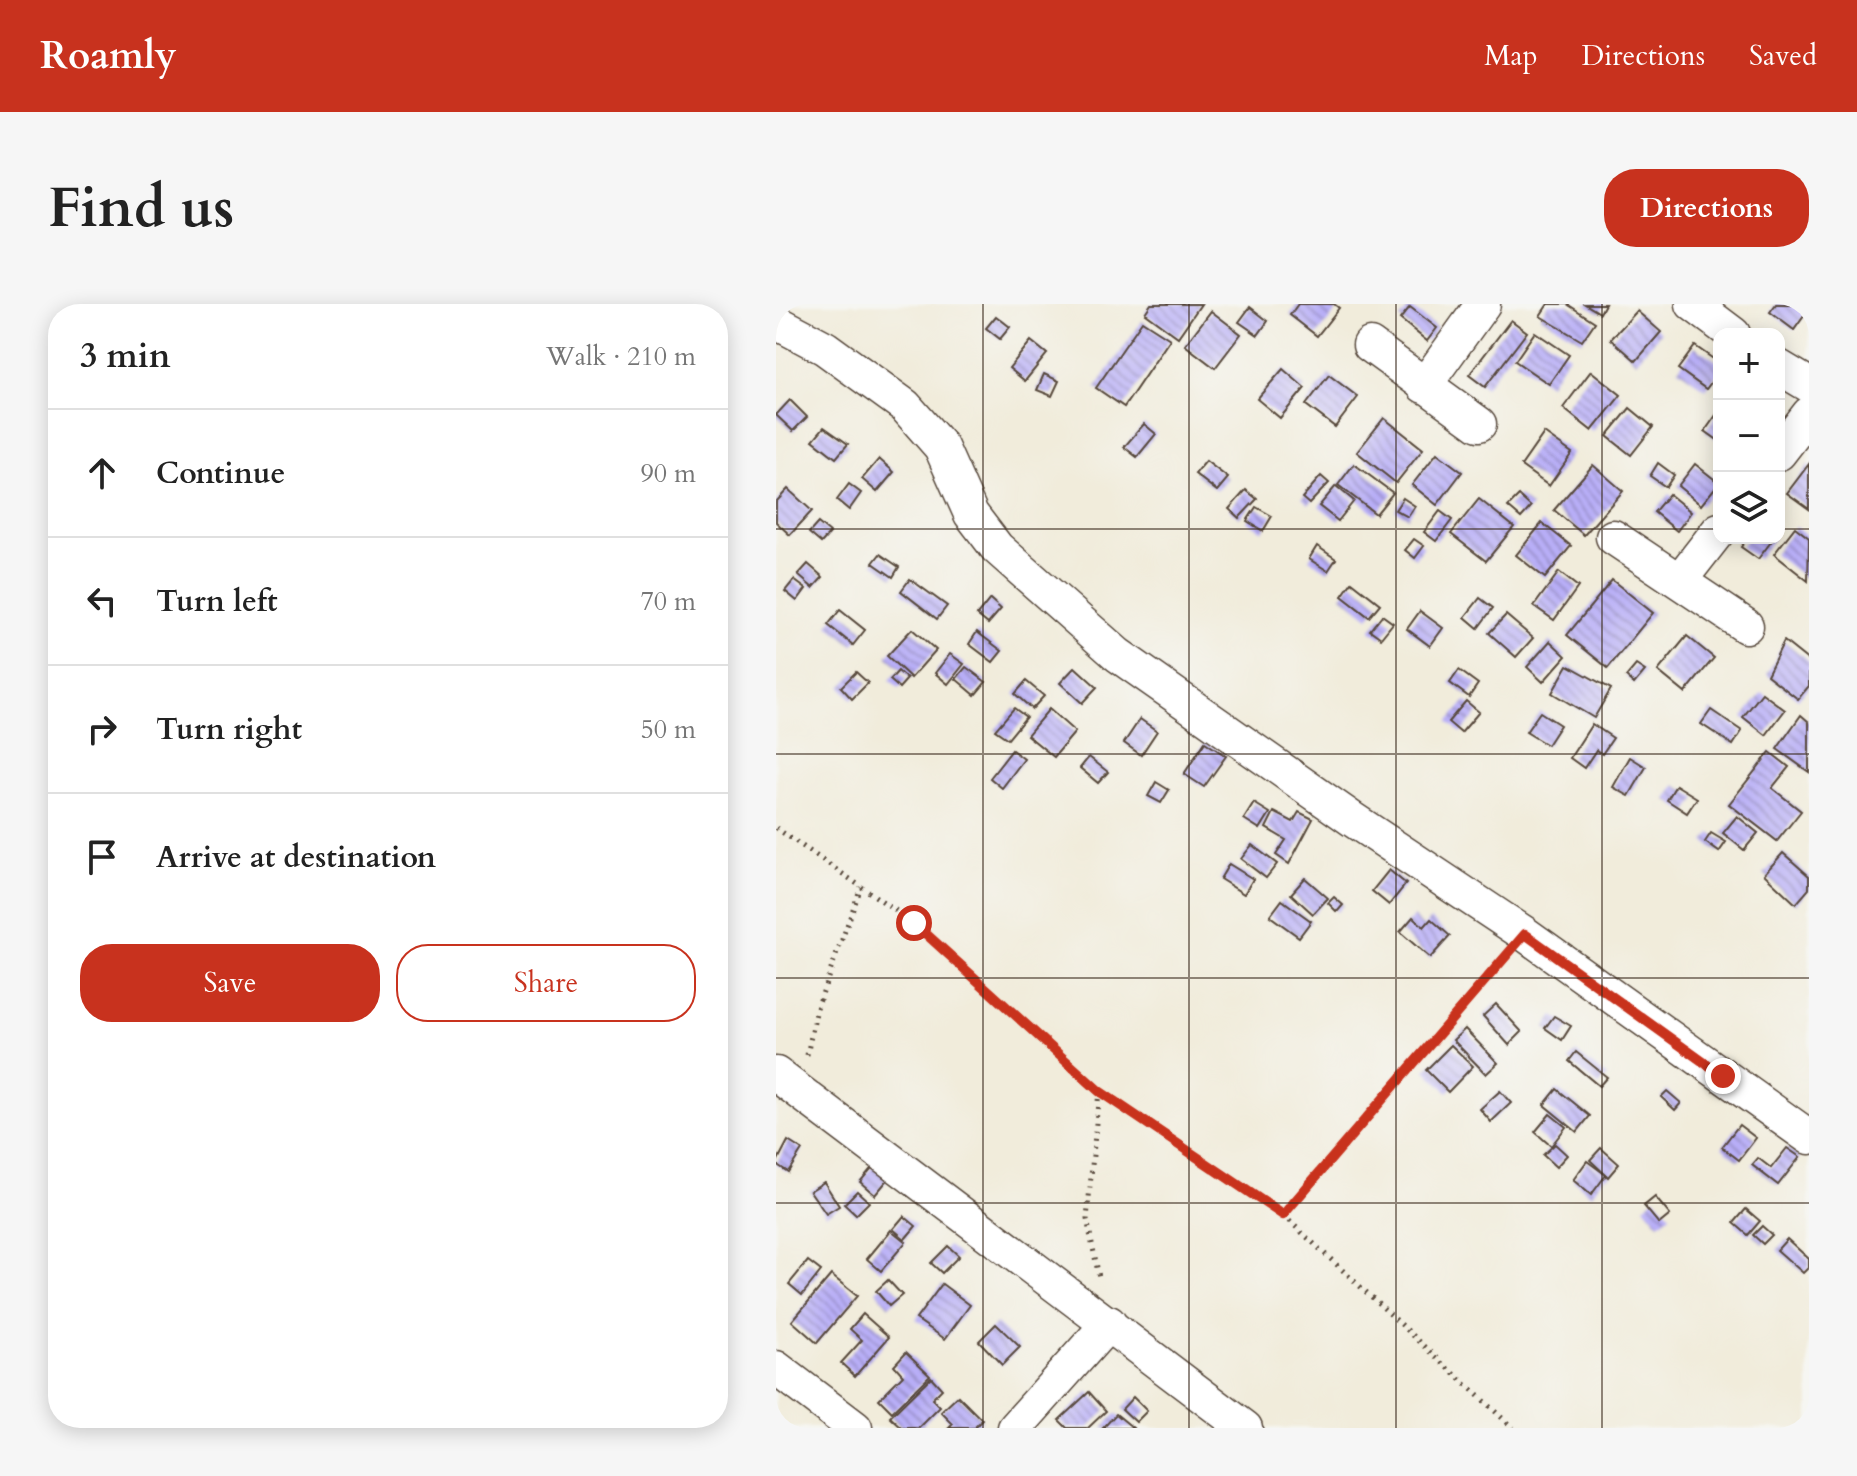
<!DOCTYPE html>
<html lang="en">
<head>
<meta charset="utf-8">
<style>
	body { margin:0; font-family:Cardo,serif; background:#f6f6f6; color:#222 }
	.controls { position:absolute; right:24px; top:24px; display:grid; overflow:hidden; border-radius:16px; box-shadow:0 4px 20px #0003 }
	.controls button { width:72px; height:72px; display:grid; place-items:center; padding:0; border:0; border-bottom:2px solid #e0e0e0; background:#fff; color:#222; font:40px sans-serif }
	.stop { position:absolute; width:24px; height:24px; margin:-18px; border:6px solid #c8321e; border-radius:50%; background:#fff }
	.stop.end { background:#c8321e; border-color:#fff; box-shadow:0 2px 8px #0008 }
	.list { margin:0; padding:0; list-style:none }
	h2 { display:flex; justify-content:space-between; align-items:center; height:104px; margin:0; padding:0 32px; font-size:34px }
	h2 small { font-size:26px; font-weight:400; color:#767676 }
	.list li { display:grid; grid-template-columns:52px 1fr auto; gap:24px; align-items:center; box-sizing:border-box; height:128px; padding:0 32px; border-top:2px solid #e0e0e0 }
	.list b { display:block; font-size:30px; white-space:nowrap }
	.list em { font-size:26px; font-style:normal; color:#767676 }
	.actions { display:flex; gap:16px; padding:24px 32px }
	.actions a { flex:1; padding:18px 0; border:2px solid #c8321e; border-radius:32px; text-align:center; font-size:28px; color:#c8321e }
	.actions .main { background:#c8321e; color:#fff }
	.icon { flex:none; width:44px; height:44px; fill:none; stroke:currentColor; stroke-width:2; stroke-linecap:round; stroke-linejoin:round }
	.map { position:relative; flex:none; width:1033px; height:1124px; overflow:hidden; border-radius:32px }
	header { display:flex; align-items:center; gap:48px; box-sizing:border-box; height:112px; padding:0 40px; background:#c8321e; color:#fff }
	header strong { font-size:38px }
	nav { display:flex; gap:44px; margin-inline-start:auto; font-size:28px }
	.intro { display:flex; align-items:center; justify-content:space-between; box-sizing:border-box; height:192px; padding:0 48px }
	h1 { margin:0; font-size:56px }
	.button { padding:20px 36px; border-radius:32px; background:#c8321e; color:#fff; font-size:28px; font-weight:700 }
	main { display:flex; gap:48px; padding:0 48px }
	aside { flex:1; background:#fff; border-radius:32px; box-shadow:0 4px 20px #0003 }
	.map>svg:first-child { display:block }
	.building { fill:url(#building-back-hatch) }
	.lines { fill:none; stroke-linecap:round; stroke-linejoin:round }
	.minor-casing { stroke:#56473a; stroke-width:37 }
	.path { stroke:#56473a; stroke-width:5; stroke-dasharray:2 6; stroke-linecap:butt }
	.minor { stroke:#fff; stroke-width:34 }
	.route { stroke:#c8321e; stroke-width:10 }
	.grid { fill:none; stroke:#3b2a1e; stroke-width:2; stroke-opacity:0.55 }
</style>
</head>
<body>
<header>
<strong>Roamly</strong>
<nav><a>Map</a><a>Directions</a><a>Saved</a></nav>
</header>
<div class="intro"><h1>Find us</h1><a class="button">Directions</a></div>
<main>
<aside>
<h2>3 min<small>Walk · 210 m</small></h2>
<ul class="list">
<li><svg class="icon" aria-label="ahead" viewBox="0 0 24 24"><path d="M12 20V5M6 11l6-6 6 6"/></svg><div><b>Continue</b></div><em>90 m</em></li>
<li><svg class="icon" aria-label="left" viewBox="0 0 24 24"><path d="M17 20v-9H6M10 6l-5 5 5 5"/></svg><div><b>Turn left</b></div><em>70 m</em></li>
<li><svg class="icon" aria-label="right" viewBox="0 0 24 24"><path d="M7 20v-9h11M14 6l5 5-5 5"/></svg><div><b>Turn right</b></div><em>50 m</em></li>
<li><svg class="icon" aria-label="arrive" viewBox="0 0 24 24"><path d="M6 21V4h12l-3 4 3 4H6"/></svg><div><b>Arrive at destination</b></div></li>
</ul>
<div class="actions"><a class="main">Save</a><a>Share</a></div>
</aside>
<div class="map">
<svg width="1033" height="1124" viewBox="0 0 1033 1124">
	<defs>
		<pattern id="building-back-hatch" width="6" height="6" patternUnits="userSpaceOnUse" patternTransform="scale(2)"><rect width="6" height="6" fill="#b8aef7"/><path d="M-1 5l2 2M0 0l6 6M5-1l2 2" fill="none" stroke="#978ec7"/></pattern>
	</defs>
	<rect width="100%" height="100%" fill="#f6f6f2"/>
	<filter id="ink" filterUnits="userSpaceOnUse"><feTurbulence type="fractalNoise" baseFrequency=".0125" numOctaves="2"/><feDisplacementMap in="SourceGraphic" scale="16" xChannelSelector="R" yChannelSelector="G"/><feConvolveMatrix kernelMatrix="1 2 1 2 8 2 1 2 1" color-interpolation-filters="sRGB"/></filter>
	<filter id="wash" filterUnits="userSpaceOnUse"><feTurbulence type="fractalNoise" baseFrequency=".006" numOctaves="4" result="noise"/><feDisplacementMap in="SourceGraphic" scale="32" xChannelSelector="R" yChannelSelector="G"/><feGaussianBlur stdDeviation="1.8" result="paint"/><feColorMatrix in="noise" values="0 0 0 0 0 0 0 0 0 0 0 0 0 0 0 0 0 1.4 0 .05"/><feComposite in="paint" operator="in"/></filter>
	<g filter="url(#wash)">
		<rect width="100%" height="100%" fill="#f1ecdb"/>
		<g id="blocks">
			<g class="building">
				<path d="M375,0H425L402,33L369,9Z"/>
				<path d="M522,0H558L563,4L541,32L514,11Z"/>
				<path d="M772,0H791L819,18L806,37L764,12Z"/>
				<path d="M809,0H829L824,9Z"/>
				<path d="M1000,0H1033V5L1018,26L994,8Z"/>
				<path d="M474,3L492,17L482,31L463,18Z"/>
				<path d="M634,3L661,24L651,37L624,15Z"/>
				<path d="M435,7L465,30L439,64L409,41Z"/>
				<path d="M861,7L885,28L860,57L835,35Z"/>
				<path d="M220,12L234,23L224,35L210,24Z"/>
				<path d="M735,16L751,28L709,83L693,71Z"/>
				<path d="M366,17L394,35L348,103L320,84Z"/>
				<path d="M759,28L793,51L773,80L739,57Z"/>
				<path d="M255,37L271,50L249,77L233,64Z"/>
				<path d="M919,42L943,59V68L930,85L902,65Z"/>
				<path d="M507,65L529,84L504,114L481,95Z"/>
				<path d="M815,67L845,91L816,127L787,104Z"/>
				<path d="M268,70L283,77L276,92L261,86Z"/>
				<path d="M553,71L582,93L559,123L530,101Z"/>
				<path d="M14,96L31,113L17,127L0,111Z"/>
				<path d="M854,104L877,123L855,151L831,132Z"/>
				<path d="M943,107V137L929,127Z"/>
				<path d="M608,114L647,145L620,179L581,148Z"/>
				<path d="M368,120L380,130L361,153L348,143Z"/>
				<path d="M48,123L72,140L60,154L37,136Z"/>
				<path d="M768,129L796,149L773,182L745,162Z"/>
				<path d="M661,149L686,168L661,201L636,181Z"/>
				<path d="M103,155L118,168L101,188L86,175Z"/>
				<path d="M430,157L452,174L441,187L419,170Z"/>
				<path d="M882,159L898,171L890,183L874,172Z"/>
				<path d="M578,160L617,189L600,210L562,181Z"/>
				<path d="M919,160L943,179L925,201L902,182Z"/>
				<path d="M1033,160V205L1011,189Z"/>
				<path d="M817,161L847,187L808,231L778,206Z"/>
				<path d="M545,172L553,179L533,200L526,194Z"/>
				<path d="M73,180L85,189L73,206L61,196Z"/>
				<path d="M560,182L578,197L562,217L543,202Z"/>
				<path d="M12,185L36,207L14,231L0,218V198Z"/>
				<path d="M470,186L481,195L463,214L453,205Z"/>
				<path d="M893,190L915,208L901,227L878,208Z"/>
				<path d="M743,192L755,203L745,214L732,203Z"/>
				<path d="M627,194L639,202L632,213L619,206Z"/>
				<path d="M703,195L738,223L710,257L675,230Z"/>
				<path d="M480,203L496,212L487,227L471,217Z"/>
				<path d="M664,207L676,216L660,237L648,228Z"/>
				<path d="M42,219L54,229L45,239L33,229Z"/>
				<path d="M766,219L795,242L769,274L740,251Z"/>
				<path d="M1019,223L1033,234L1032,277L998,250Z"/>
				<path d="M972,234H998L982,255L965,243Z"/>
				<path d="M638,235L648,242L639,254L629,246Z"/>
				<path d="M541,242L560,255L552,267L533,255Z"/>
				<path d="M104,250L123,263L117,273L97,259Z"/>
				<path d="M32,260L47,273L37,284L22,271Z"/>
				<path d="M783,268L802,283L778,316L758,302Z"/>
				<path d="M134,275L171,302L161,315L125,287Z"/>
				<path d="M18,276L30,285L21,297L9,287Z"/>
				<path d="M836,276L877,309L832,364L791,331Z"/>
				<path d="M576,278L604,300L593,313L566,292Z"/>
				<path d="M704,294L717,304L702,324L689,313Z"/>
				<path d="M214,295L225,305L212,320L201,311Z"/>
				<path d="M64,306L89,326L77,341L52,321Z"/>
				<path d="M644,307L667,324L654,342L631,325Z"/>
				<path d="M606,311L617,319L605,334L594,326Z"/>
				<path d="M730,311L757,334L740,353L713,329Z"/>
				<path d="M136,325L160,346L135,374L111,352Z"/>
				<path d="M201,328L226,347L217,358L193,340Z"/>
				<path d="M911,332L938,354L909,389L882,367Z"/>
				<path d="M774,337L790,352L767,378L751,363Z"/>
				<path d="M1008,337L1033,357V382L1022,395L991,371Z"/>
				<path d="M174,350L188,360L172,380L159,369Z"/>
				<path d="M792,361L835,385L818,414L776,389Z"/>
				<path d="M860,361L869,367L858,380L850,373Z"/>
				<path d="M190,363L210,378L199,391L180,375Z"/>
				<path d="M299,363L321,383L306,399L284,379Z"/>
				<path d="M683,366L702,380L693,393L674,379Z"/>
				<path d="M122,367L131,375L123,384L114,376Z"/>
				<path d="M80,368L92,379L76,395L65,383Z"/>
				<path d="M250,377L268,392L256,405L239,390Z"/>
				<path d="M986,389L1009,406L990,431L967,413Z"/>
				<path d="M690,397L703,408L685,429L672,418Z"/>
				<path d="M238,404L250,413L232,435L219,426Z"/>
				<path d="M273,405L299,428L278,453L251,431Z"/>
				<path d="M935,406L966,427L957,441L925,420Z"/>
				<path d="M764,408L784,421L771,441L750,428Z"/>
				<path d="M1025,411L1033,418V468L1001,445Z"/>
				<path d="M364,415L381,427L365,451L348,439Z"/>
				<path d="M816,420L837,434L826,450L820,446L808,464L794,454Z"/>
				<path d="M429,438L450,452L428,483L408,470Z"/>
				<path d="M236,446L248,455L226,484L214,474Z"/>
				<path d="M994,448L1013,463L996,484L1025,507L1001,537L953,500Z"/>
				<path d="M313,453L332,468L322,479L304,464Z"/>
				<path d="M854,453L870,463L853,492L837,483Z"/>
				<path d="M380,478L393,486L385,499L372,492Z"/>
				<path d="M900,481L921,494L911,509L891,496Z"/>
				<path d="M478,499L494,509L484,525L468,515Z"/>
				<path d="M498,508L517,518L523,508L537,515L513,560L500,551L510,536L490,524Z"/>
				<path d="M961,512L982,529L968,546L947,529Z"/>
				<path d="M935,529L950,538L943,548L929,538Z"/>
				<path d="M476,541L501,560L490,574L465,555Z"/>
				<path d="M1007,549L1033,572V585L1020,600L988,570Z"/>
				<path d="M453,560L477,575L468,590L444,575Z"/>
				<path d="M613,566L630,580L613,601L596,587Z"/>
				<path d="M529,574L552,594L537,610L515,590Z"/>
				<path d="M558,593L567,601L561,608L552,599Z"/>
				<path d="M506,596L535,617L523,633L494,612Z"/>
				<path d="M637,613L648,623L655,615L674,632L654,654L624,628Z"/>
				<path d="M720,700L746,728L733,741L707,712Z"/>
				<path d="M778,712L795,722L786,736L769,724Z"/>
				<path d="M689,725L722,759L710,770L677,736Z"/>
				<path d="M675,741L697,762L672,788L650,766Z"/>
				<path d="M800,748L831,773L823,782L793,757Z"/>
				<path d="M781,785L814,812L801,828L768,801Z"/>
				<path d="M724,787L735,799L715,818L704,805Z"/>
				<path d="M891,787L905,799L899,806L885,793Z"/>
				<path d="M774,810L790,823L775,842L759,828Z"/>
				<path d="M963,821L980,834L963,856L946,843Z"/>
				<path d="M12,837L26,846L12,868L0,860Z"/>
				<path d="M779,840L791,851L780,863L767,851Z"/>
				<path d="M825,844L843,860L832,873L814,856Z"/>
				<path d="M1011,844L1024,853L1002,881L976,861L982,854L995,864Z"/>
				<path d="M811,857L830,871L815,891L797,876Z"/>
				<path d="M99,860L114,873L99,891L84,878Z"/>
				<path d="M48,878L63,902L50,910L34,887Z"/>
				<path d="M81,887L93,898L80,911L68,900Z"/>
				<path d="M879,893L894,911L883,920L868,902Z"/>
				<path d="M970,905L984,917L972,931L958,919Z"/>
				<path d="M128,912L140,922L129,935L117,925Z"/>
				<path d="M986,922L996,931L987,940L977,931Z"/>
				<path d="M115,926L130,938L105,967L91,955Z"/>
				<path d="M1011,935L1033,955V963L1027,969L1001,946Z"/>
				<path d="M172,942L183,952L166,969L155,959Z"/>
				<path d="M32,957L45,967L26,991L13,980Z"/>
				<path d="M55,971L81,992L41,1039L16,1017Z"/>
				<path d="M112,976L126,991L113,1002L100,987Z"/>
				<path d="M166,980L194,1001L169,1035L140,1015Z"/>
				<path d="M87,1010L113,1033L79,1072L65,1059L86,1036L74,1025Z"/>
				<path d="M220,1020L244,1043L226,1061L203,1037Z"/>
				<path d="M130,1048L154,1071L116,1108L103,1095L127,1071L118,1061Z"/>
				<path d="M155,1073L166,1085L156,1095L164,1103L143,1124H126L114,1113Z"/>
				<path d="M313,1088L330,1107L312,1124H291L283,1116Z"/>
				<path d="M182,1092L206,1116L198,1124H173L177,1120L165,1108Z"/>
				<path d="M357,1093L371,1107L360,1118L346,1105Z"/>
				<path d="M340,1110L357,1124H327Z"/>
			</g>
		</g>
	</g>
	<g filter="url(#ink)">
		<use href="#blocks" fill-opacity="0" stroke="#56473a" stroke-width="2"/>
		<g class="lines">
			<defs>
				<g id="minor">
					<path d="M917,0L957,30"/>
					<path d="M0,18L49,44L129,102L165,143L195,210L221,244L342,351L576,515L749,630L1033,833"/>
					<path d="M594,41L703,120"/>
					<path d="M1003,63L1033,81"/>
					<path d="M648,82L707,0"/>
					<path d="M1003,149L1033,110"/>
					<path d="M837,233L970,322"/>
					<path d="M904,276L943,226"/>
					<path d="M0,770L469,1124"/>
					<path d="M0,1064L79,1124"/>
					<path d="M239,1124L333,1019"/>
				</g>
			</defs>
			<use href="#minor" class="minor-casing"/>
			<g class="path">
				<path d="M0,524L138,619L323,787L507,911L737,1124"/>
				<path d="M31,751L41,704L85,583"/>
				<path d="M323,787L311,915L323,973"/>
				<path d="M507,911L727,655"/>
			</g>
			<use href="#minor" class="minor"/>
		</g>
	</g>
	<g class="lines" filter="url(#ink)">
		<path class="route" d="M138,619L323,787L507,911L749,630L947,772"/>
	</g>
	<path class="grid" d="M207,0V1124M413,0V1124M620,0V1124M826,0V1124M0,225H943M1003,225H1033M0,450H1033M0,674H1033M0,899H1033"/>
</svg>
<div class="controls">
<button>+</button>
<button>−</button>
<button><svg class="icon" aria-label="layers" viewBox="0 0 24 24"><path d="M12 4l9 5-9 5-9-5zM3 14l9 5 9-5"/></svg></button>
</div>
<div class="stop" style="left:138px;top:619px"></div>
<div class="stop end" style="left:947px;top:772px"></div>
</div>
</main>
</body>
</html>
